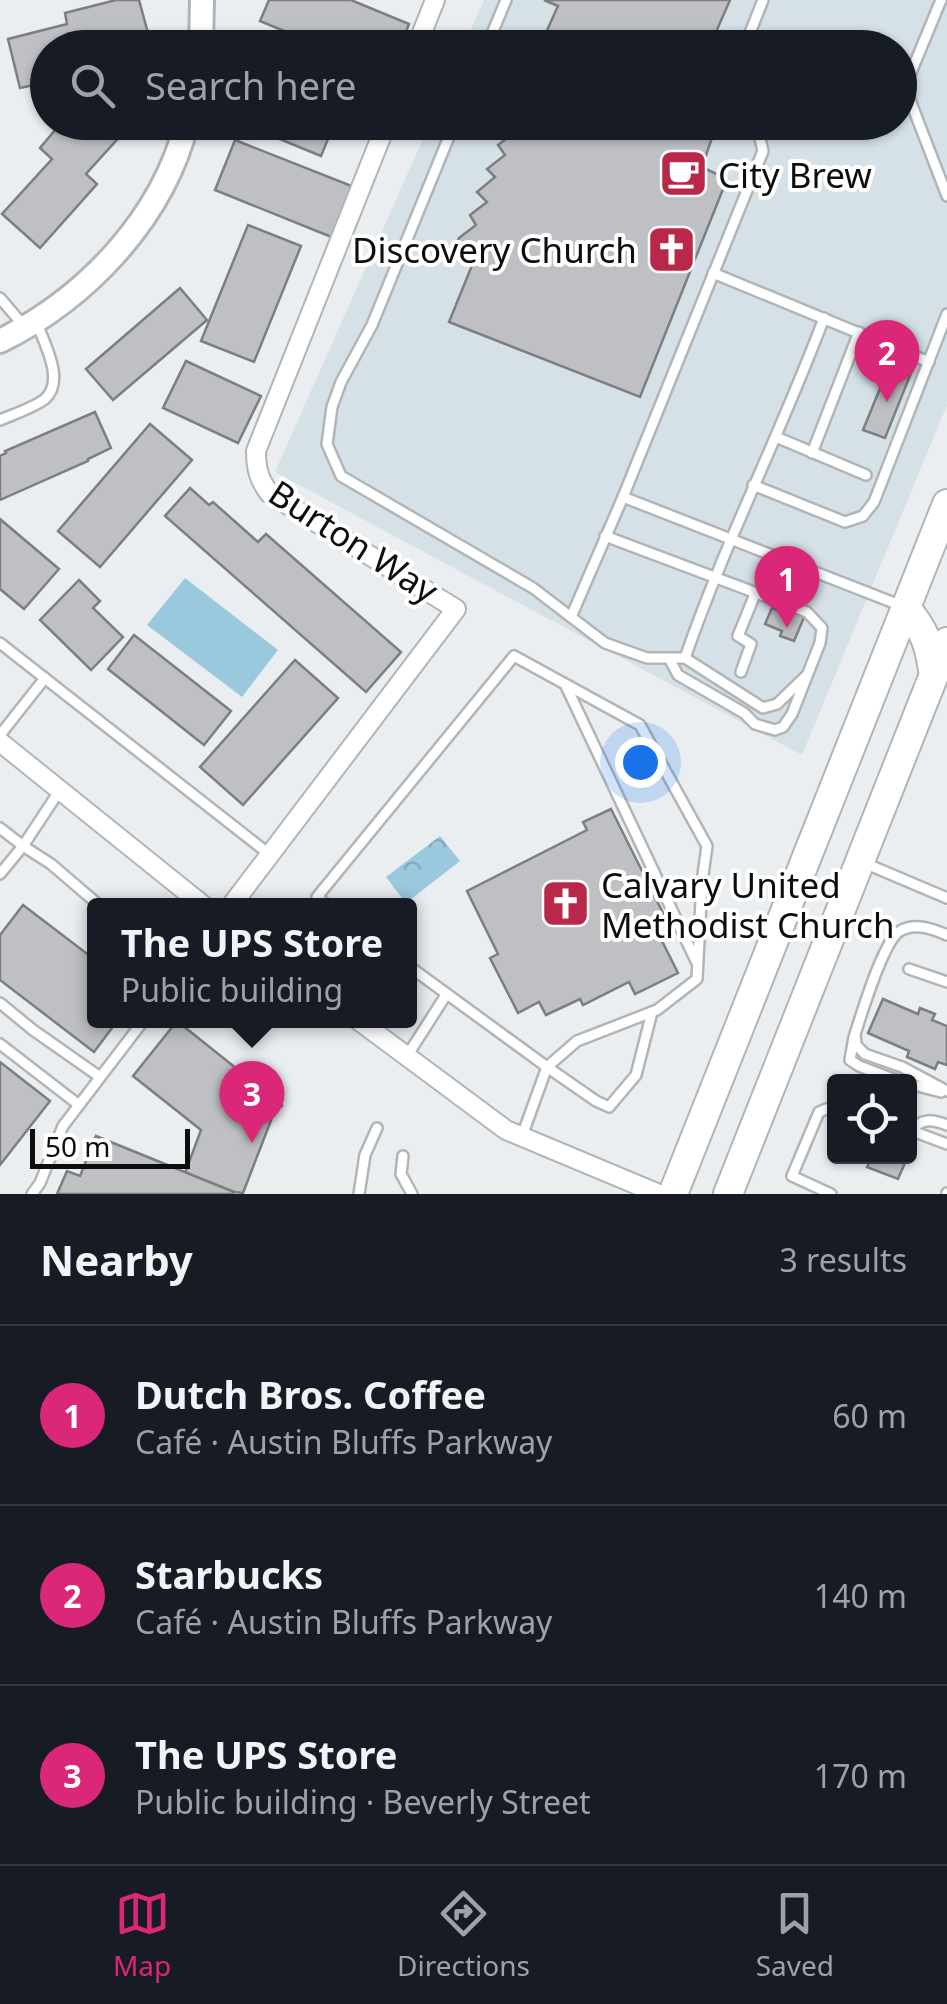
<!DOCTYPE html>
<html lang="en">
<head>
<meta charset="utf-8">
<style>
	body { margin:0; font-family:"Noto Sans",sans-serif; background:#242831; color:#f1f3f6 }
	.controls { position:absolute; right:30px; bottom:30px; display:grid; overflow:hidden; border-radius:10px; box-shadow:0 2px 8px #0004 }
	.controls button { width:90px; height:90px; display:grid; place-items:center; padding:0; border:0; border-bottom:2px solid #363941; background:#171b24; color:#f1f3f6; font:50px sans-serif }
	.scale { position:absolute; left:30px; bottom:25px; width:160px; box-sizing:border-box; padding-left:10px; border:5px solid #0c0e0e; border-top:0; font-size:28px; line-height:35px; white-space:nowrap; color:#0c0e0e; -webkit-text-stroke:8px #fff; paint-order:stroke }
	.you { position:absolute; left:640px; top:762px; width:35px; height:35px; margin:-25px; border:8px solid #fff; border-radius:50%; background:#1a73e8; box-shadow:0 0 0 15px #1a73e833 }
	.badge { display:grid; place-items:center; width:65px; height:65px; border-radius:50%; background:#db2777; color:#fff; font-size:32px; font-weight:700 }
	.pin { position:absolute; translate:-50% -82px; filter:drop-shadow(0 2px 5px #0008) }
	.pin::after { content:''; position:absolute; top:52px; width:35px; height:30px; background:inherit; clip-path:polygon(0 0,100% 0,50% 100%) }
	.popup { position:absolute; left:87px; top:898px; width:330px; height:130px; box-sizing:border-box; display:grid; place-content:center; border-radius:10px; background:#171b24; filter:drop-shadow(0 2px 8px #0005); font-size:32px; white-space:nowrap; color:#9ea1a6 }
	.popup b { font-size:38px; color:#f1f3f6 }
	.popup::after { content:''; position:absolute; left:50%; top:100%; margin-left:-20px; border:20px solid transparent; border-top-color:#171b24 }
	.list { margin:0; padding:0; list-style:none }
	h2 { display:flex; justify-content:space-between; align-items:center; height:130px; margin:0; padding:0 40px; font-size:42px }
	h2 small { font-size:32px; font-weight:400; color:#9ea1a6 }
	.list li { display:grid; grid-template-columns:65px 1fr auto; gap:30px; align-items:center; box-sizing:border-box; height:180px; padding:0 40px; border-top:2px solid #363941 }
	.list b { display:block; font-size:38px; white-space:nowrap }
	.list p { margin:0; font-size:32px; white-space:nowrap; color:#9ea1a6 }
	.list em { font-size:32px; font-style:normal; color:#9ea1a6 }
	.icon { flex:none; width:55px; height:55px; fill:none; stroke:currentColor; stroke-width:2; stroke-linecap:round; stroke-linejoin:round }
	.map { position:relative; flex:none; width:947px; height:1194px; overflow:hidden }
	.search { position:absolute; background:#171b24; box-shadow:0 2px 8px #0004; left:30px; right:30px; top:30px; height:110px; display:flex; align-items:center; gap:25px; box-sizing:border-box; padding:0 35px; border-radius:55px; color:#9ea1a6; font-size:38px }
	.sheet { height:670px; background:#171b24 }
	nav { display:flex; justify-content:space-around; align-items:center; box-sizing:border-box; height:140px; border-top:2px solid #363941; background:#171b24; font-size:28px; color:#9ea1a6 }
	nav a { display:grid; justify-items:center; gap:5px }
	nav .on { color:#db2777 }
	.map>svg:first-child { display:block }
	.built { fill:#d5e1e7 }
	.forest { fill:url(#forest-crowns) }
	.pitch { fill:#9ac9de }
	.building { fill:#bec0c3; stroke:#7c7e81; stroke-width:2.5 }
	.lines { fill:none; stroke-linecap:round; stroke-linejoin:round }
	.service-casing { stroke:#b1b5b7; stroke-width:14 }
	.minor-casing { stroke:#b1b5b7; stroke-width:22 }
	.tertiary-casing { stroke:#b1b5b7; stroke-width:28 }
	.primary-casing { stroke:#b1b5b7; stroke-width:32 }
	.service { stroke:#fff; stroke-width:9 }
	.minor { stroke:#fff; stroke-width:18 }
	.tertiary { stroke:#fff; stroke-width:22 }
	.primary { stroke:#fff; stroke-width:28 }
	.labels { text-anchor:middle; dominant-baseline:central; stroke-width:8; stroke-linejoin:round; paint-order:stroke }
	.poi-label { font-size:35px; fill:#0c0e0e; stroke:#fff; text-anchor:start }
	.street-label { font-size:35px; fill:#0c0e0e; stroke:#fff }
</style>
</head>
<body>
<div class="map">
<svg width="947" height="1194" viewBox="0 0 947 1194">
	<defs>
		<pattern id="forest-crowns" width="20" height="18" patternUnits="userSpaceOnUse" patternTransform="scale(2.5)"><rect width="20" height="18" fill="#9ac9de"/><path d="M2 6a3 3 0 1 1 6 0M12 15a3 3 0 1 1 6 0" fill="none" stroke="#84abbd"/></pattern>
	</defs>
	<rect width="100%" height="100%" fill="#eaeef0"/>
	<path class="built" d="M484,0H947V405L802,755L275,472L430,123L900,122V48L463,47Z"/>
	<path class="forest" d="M440,836L460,861L406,903L386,877Z"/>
	<path class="pitch" d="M185,578L278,650L242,697L147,625Z"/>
	<g class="building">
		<path d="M116,0H139L151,44L139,48H48V82L20,88L8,39L67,24L65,13Z"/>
		<path d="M269,0H351L409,24L400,48H325L260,21Z"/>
		<path d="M544,0H730L709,48H539L558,6Z"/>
		<path d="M62,122H133L86,174L97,184L40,248L2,214L52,159L40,148Z"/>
		<path d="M276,122H335L321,156L270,135Z"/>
		<path d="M529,122L717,123L702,167L727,179L640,397L449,322L473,263L453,256L459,238L476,225L470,215L487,202L477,192L495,177L487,169L505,155L498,145L514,133L524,136Z"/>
		<path d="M235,140L354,187L334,238L215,190Z"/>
		<path d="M248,225L301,246L254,362L201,341Z"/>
		<path d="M180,288L207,320L113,400L86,369Z"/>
		<path d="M186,361L261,396L238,443L163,408Z"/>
		<path d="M890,364L911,373L885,438L863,430Z"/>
		<path d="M95,412L111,448L88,459V461L0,500V456L6,453L5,451Z"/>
		<path d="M150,424L192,460L100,567L58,531Z"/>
		<path d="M190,488L209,505L213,502L258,542L266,534L401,652L366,692L165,516Z"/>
		<path d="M0,519L59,569L24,609L0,589Z"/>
		<path d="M79,580L100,601L93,608L123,637L91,670L40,620Z"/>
		<path d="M772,608L788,614L790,610L805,615L794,641L780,636L782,631L765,624Z"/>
		<path d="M134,635L231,711L204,745L108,669Z"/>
		<path d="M295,660L338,698L243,805L200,767Z"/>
		<path d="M611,809L665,917L653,923L678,973L635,994L629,982L583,1005L580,999L546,1015L539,1002L518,1013L490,958L498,954L467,891L587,830L583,822Z"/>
		<path d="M23,905L94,959V1020H118L94,1052L0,980V935Z"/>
		<path d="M883,999L918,1014L920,1008L935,1014L932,1020L947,1026V1065L938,1062L935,1069L907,1057L909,1051L868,1033Z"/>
		<path d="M177,1021L271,1096L277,1093L282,1106L275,1110L243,1193L234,1192L185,1173L201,1130L133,1076Z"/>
		<path d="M0,1062L50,1101L0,1165Z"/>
		<path d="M96,1136L234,1192L233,1194H57L67,1171L80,1176Z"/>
		<path d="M865,1156H908L898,1179L867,1167L871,1159Z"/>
	</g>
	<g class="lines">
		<defs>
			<g id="service">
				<path d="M941,0L905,87L947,196"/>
				<path d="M486,48L506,0"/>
				<path d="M744,48L763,0"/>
				<path d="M455,122L372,325L341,382L332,407L327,444L341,476L533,588L605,643L647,658H685L763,708L777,704L806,676"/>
				<path d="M756,122L763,151L623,497L902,606"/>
				<path d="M713,273L929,362"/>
				<path d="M0,298L24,326"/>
				<path d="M0,420C14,414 33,408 45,399C66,380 43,341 36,321"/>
				<path d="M776,437L866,475"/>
				<path d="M812,453L859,332"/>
				<path d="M753,485L845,522L863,516L874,502L947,314"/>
				<path d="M605,536L807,612L822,628L820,643L792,714L783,727L775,730L755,724L744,713L678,675L670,660"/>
				<path d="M571,617L623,497"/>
				<path d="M0,643L269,854"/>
				<path d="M685,658C725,542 781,433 824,318"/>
				<path d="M741,672L751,644L738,636L755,594"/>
				<path d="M566,686L696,961"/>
				<path d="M0,735L45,678"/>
				<path d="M60,790L23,846L51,864L100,906"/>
				<path d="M0,828L23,846L0,874"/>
				<path d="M862,862L947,898"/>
				<path d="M328,906L317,897L514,656L640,725L707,846L702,882L697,979L657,1010L577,1041L547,1067L410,967"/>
				<path d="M947,935C933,929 915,922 900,931C883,941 862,1013 855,1034L856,1045L865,1054L902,1067L947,1091"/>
				<path d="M909,969L947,982"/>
				<path d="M0,1003L33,1030L100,1077"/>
				<path d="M854,1037L850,1060L859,1066L901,1082"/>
				<path d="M0,1044L79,1105"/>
				<path d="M407,1056L446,995"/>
				<path d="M910,1084L941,1092"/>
				<path d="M910,1130L947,1144"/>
				<path d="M912,1131C921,1117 934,1120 947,1125"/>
				<path d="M522,1136L547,1067L596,1101L609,1107L636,1075L652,1012"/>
				<path d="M403,1156L401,1174L412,1194"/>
				<path d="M32,1194L40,1183L63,1126L144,1020"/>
				<path d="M359,1194L365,1155L377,1128"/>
				<path d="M831,1194L792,1176L819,1112L834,1106"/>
				<path d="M947,1194V1193"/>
			</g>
			<g id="minor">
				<path d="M416,48L435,0"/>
				<path d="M0,742L204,906"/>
				<path d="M231,906L456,609L269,493C259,479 256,469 256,451L387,122"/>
				<path d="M358,1020L506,1130L659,1194"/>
			</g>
			<g id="tertiary">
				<path d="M201,48L202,0"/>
				<path d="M0,341C87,298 163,218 187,122"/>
			</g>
			<g id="primary">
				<path d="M905,607C926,632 929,644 934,675"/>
				<path d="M673,1194L947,504"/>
				<path d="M728,1194L947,642"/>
			</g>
		</defs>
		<use href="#service" class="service-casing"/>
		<use href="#minor" class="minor-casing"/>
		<use href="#tertiary" class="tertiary-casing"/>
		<use href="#primary" class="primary-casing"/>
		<use href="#service" class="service"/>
		<use href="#minor" class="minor"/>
		<use href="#tertiary" class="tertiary"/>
		<use href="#primary" class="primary"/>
	</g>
	<defs>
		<symbol id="cafe-square" viewBox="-11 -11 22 22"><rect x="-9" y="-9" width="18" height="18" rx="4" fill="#b92848" stroke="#fff"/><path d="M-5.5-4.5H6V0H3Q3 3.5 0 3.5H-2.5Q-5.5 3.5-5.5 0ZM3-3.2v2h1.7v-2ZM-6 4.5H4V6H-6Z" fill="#fff"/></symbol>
		<symbol id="church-square" viewBox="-11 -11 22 22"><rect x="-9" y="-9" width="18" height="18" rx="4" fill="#b92848" stroke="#fff"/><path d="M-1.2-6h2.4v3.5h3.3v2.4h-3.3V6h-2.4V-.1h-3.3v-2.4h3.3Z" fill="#fff"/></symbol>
	</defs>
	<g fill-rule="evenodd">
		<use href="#cafe-square" x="656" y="146" width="55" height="55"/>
		<use href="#church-square" x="644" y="222" width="55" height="55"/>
		<use href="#church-square" x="538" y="876" width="55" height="55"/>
	</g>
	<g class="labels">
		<g class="poi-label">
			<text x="718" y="174">City Brew</text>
			<text x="637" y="249" text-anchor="end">Discovery Church</text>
			<text x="601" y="884">Calvary United<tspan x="601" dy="40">Methodist Church</tspan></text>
		</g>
		<g class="street-label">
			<text transform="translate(354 541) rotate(33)">Burton Way</text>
		</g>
	</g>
</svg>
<div class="controls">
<button><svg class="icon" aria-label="locate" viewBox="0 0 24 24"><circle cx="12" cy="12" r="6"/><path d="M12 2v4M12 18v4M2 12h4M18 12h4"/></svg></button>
</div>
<div class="scale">50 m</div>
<div class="you"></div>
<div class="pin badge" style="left:787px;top:628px">1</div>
<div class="pin badge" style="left:887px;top:402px">2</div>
<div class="pin badge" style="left:252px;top:1143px">3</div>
<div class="popup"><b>The UPS Store</b>Public building</div>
<div class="search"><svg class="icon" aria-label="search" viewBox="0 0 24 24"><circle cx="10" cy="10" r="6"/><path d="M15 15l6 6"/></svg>Search here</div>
</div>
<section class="sheet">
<h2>Nearby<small>3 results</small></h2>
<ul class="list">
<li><span class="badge">1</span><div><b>Dutch Bros. Coffee</b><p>Café · Austin Bluffs Parkway</p></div><em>60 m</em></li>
<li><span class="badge">2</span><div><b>Starbucks</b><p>Café · Austin Bluffs Parkway</p></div><em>140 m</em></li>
<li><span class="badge">3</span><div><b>The UPS Store</b><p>Public building · Beverly Street</p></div><em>170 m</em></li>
</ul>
</section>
<nav>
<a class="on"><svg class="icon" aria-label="map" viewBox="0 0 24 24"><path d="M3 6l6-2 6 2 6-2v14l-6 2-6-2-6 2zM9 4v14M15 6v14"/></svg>Map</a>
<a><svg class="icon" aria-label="directions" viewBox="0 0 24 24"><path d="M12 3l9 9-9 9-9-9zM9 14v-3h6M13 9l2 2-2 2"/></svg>Directions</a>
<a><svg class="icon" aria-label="saved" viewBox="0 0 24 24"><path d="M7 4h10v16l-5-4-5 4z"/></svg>Saved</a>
</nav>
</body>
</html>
